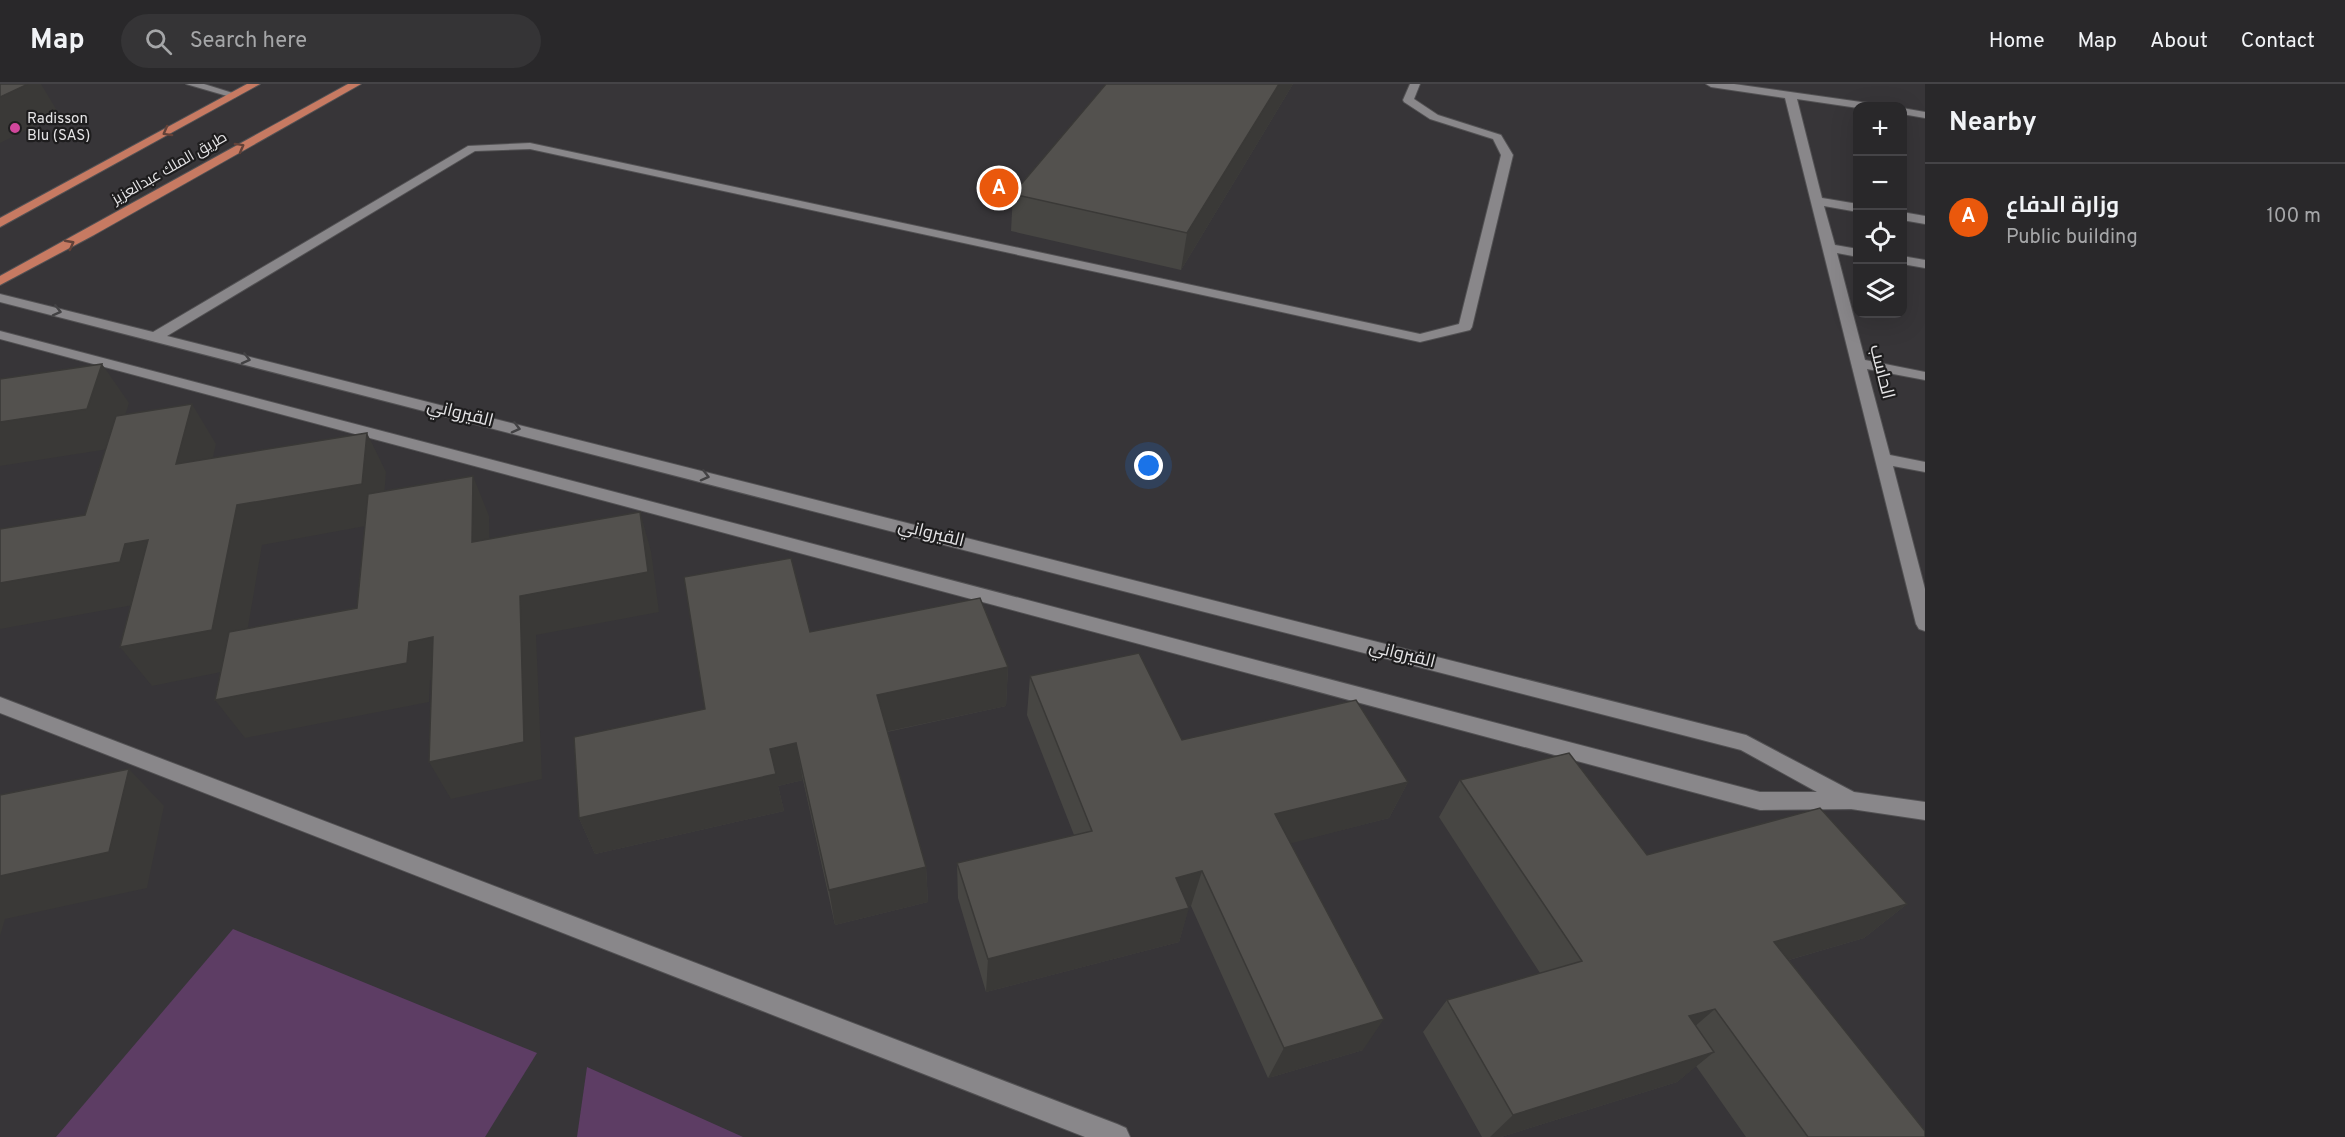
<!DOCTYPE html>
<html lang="en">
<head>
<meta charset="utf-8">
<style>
	body { margin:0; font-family:Overpass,Cairo,sans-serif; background:#353436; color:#f1f3f6 }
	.controls { position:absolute; right:18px; top:18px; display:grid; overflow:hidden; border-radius:12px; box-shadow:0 6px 24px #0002 }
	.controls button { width:54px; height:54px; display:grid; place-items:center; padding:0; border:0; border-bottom:2px solid #454447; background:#29282a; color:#f1f3f6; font:30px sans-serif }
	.you { position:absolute; left:1149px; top:382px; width:21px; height:21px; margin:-15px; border:4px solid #fff; border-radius:50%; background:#1a73e8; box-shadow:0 0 0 9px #1a73e833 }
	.badge { display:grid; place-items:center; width:39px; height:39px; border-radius:50%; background:#ea580c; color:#fff; font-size:20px; font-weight:700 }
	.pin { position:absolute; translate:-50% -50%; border:3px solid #fff; box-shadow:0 2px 6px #0006 }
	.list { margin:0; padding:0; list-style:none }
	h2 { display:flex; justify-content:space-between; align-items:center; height:78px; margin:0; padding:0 24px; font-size:26px }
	h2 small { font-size:20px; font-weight:400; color:#a5a6a8 }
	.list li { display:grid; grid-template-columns:39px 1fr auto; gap:18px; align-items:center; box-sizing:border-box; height:108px; padding:0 24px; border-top:2px solid #454447 }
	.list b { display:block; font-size:22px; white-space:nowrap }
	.list p { margin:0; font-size:20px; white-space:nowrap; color:#a5a6a8 }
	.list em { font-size:20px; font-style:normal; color:#a5a6a8 }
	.icon { flex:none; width:33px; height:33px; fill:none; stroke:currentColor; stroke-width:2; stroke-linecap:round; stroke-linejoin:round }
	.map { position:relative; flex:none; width:1925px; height:1053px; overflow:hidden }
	header { display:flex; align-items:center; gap:36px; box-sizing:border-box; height:84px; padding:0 30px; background:#29282a; border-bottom:2px solid #454447 }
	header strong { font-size:28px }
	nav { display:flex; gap:33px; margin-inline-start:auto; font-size:21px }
	.search { width:420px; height:54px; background:#353436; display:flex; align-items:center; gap:15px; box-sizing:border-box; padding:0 21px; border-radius:33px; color:#a5a6a8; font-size:22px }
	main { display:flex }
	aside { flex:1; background:#29282a }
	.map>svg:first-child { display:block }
	.green { fill:#5d3d64 }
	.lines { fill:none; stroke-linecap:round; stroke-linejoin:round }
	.minor-casing { stroke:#525153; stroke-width:2 }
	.major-casing { stroke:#525153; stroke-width:2 }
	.minor { fill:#89878a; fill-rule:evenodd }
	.major { fill:#c77a62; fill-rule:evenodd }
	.wall { fill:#474643 }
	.shaded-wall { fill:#3a3937 }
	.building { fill:#53514e; stroke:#3a3937; stroke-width:1.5 }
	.oneway { stroke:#624239 }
	.oneway2 { stroke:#434244 }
	.hotel-dot { fill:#d1479c; stroke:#1e1d1e; stroke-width:2 }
	.labels { text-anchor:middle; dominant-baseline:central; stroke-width:4.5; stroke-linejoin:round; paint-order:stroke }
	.far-poi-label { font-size:15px; fill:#e5e4e6; stroke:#1e1d1e; text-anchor:start }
	.far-street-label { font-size:15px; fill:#e5e4e6; stroke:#1e1d1e }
	.street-label { font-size:18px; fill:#e5e4e6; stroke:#1e1d1e }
</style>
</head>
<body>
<header>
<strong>Map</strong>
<div class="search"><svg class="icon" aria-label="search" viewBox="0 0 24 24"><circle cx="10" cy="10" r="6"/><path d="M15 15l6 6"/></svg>Search here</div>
<nav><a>Home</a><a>Map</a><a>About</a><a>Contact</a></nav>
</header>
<main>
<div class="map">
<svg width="1925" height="1053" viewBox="0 0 1925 1053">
	<rect width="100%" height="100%" fill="#373538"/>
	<g class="green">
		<path d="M233,845L537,969L485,1053H56Z"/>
		<path d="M587,983L743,1053H577Z"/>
	</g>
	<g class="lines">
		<defs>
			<g id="minor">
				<path d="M186,0H204L239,11L234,14Z"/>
				<path d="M1410,0H1420L1414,15L1438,31L1501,51L1513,71L1472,243L1470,246L1420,258L530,65L475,67L167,252L1746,651L1854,708L1925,718V736L1851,725L1760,726L0,255V247L1760,708H1817L1741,666L0,218V210L153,248L468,62L530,59L1420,250L1459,240L1501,71L1493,55L1430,35L1404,18L1403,16Z"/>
				<path d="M1706,0H1734L1868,19L1873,22L1858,24L1797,15L1822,114L1858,120V128L1824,122L1835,161L1858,165V173L1837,169L1865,276L1925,288V296L1867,285L1890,371L1925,378V388L1893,382L1925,505V547L1919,545L1916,540L1785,14L1711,3Z"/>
				<path d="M1902,24L1925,28V34L1902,30Z"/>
				<path d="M1902,128L1925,132V140L1902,136Z"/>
				<path d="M1902,172L1925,176V184L1902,180Z"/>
				<path d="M0,613L1117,1040L1126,1044L1130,1053H1085L0,629Z"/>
			</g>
			<g id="major">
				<path d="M247,0H260L0,143V134Z"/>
				<path d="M348,0H361L94,151L0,201V192Z"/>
			</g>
		</defs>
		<use href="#minor" class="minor-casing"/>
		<use href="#major" class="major-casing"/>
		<use href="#minor" class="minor"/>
		<use href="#major" class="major"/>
	</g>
	<g class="wall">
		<path d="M1106,0H1293L1181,186L1011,147L1013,110Z"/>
		<path d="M810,548L1008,583L1006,622L887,648L926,783L928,818L835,841L803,696L778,702L784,727L595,770L579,734L705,625Z"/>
		<path d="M1030,592L1182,656L1408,698L1389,734L1290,759L1363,966L1268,994L1191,822H1189L1179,858L986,908L958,814L957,779L1074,751L1027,631Z"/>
		<path d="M1460,696L1647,771L1907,820L1864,854L1789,876L1925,1053H1746L1696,982L1677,998L1501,1053H1482L1423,948L1447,916L1540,889L1439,733Z"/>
	</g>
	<g class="shaded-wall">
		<path d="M28,0H41L59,30L0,59V13Z"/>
		<path d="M1279,0H1293L1181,186L1187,149Z"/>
		<path d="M102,280L129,319L115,364L0,382V338Z"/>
		<path d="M192,320L216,360L202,420L176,380Z"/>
		<path d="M367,349L386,388L382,439L262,461L241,584L152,602L120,563L237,421Z"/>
		<path d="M473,392L489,432L490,497L472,458Z"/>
		<path d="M640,428L651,467L659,528L536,551L542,695L451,715L429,678L520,512Z"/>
		<path d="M148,456L150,518L0,545V499L125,460Z"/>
		<path d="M433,553L453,592L430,596L429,618L245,654L215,616L409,558Z"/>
		<path d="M1008,583L1006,622L880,649L877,611Z"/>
		<path d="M796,659L803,696L778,702L784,727L595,770L579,734L770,665Z"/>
		<path d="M129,685L164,722L147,804L5,835L0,852V792Z"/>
		<path d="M1408,698L1389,734L1261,767L1275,730Z"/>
		<path d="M926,783L928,818L835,841L829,806Z"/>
		<path d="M1202,787L1191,822L1166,828L1176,794Z"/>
		<path d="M1907,820L1864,854L1737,891L1774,858Z"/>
		<path d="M1189,824L1179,858L986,908L988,875Z"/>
		<path d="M1715,925L1679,956L1689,932Z"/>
		<path d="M1384,935L1363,966L1268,994L1284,964Z"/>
		<path d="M1714,968L1677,998L1501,1053H1490L1513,1031Z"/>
	</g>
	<g class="building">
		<path d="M0,0H28L0,13Z"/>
		<path d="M1106,0H1279L1187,149L1013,110Z"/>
		<path d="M102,280L87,325L0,338V295Z"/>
		<path d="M192,320L176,380L367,349L362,400L237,421L212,546L120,563L148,456L125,460L120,478L0,499V445L85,431L116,332Z"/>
		<path d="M473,392L472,458L640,428L648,488L520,512L524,658L429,678L433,553L409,558L407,579L215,616L229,548L357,524L368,410Z"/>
		<path d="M791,474L810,548L980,514L1008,583L877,611L926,783L829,806L796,659L770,665L776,690L579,734L574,653L705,625L684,493Z"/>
		<path d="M1139,569L1182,656L1356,616L1408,698L1275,730L1384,935L1284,964L1202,787L1176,794L1189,824L988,875L957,779L1092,747L1030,592Z"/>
		<path d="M1569,669L1647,771L1820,724L1907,820L1774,858L1925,1047V1053H1808L1715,925L1689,932L1714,968L1513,1031L1447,916L1582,877L1460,696Z"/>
		<path d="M129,685L109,768L0,792V711Z"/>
	</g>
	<defs><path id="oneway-chevron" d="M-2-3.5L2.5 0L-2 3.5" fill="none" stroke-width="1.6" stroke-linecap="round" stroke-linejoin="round" transform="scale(1.5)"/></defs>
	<g class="oneway">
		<use href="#oneway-chevron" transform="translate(167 48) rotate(151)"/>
		<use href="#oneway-chevron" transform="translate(240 63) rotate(-29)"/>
		<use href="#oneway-chevron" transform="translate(70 160) rotate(-28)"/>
	</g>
	<g class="oneway2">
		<use href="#oneway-chevron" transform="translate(57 227) rotate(14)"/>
		<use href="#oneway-chevron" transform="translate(246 275) rotate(14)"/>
		<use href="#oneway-chevron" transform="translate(516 344) rotate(14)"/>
		<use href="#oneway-chevron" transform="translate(705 392) rotate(14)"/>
	</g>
	<circle class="hotel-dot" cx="15" cy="44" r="6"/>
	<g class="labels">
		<g class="far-poi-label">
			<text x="27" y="35">Radisson<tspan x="27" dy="17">Blu (SAS)</tspan></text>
		</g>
		<g class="far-street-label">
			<text transform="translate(170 85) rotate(-30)">طريق الملك عبدالعزيز</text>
		</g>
		<g class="street-label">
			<text transform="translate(1881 288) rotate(76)">الحاسب</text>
			<text transform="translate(460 330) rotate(14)">القيرواني</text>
			<text transform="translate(931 450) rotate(14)">القيرواني</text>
			<text transform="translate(1402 571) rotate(14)">القيرواني</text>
		</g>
	</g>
</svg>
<div class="controls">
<button>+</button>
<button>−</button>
<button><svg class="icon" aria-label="locate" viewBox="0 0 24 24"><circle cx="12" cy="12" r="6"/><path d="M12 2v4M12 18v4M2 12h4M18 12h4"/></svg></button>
<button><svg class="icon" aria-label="layers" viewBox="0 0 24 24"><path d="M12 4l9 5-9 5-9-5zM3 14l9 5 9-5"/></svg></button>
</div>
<div class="you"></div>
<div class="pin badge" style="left:999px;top:104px">A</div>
</div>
<aside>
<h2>Nearby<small></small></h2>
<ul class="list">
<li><span class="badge">A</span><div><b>وزارة الدفاع</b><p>Public building</p></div><em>100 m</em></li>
</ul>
</aside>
</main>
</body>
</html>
